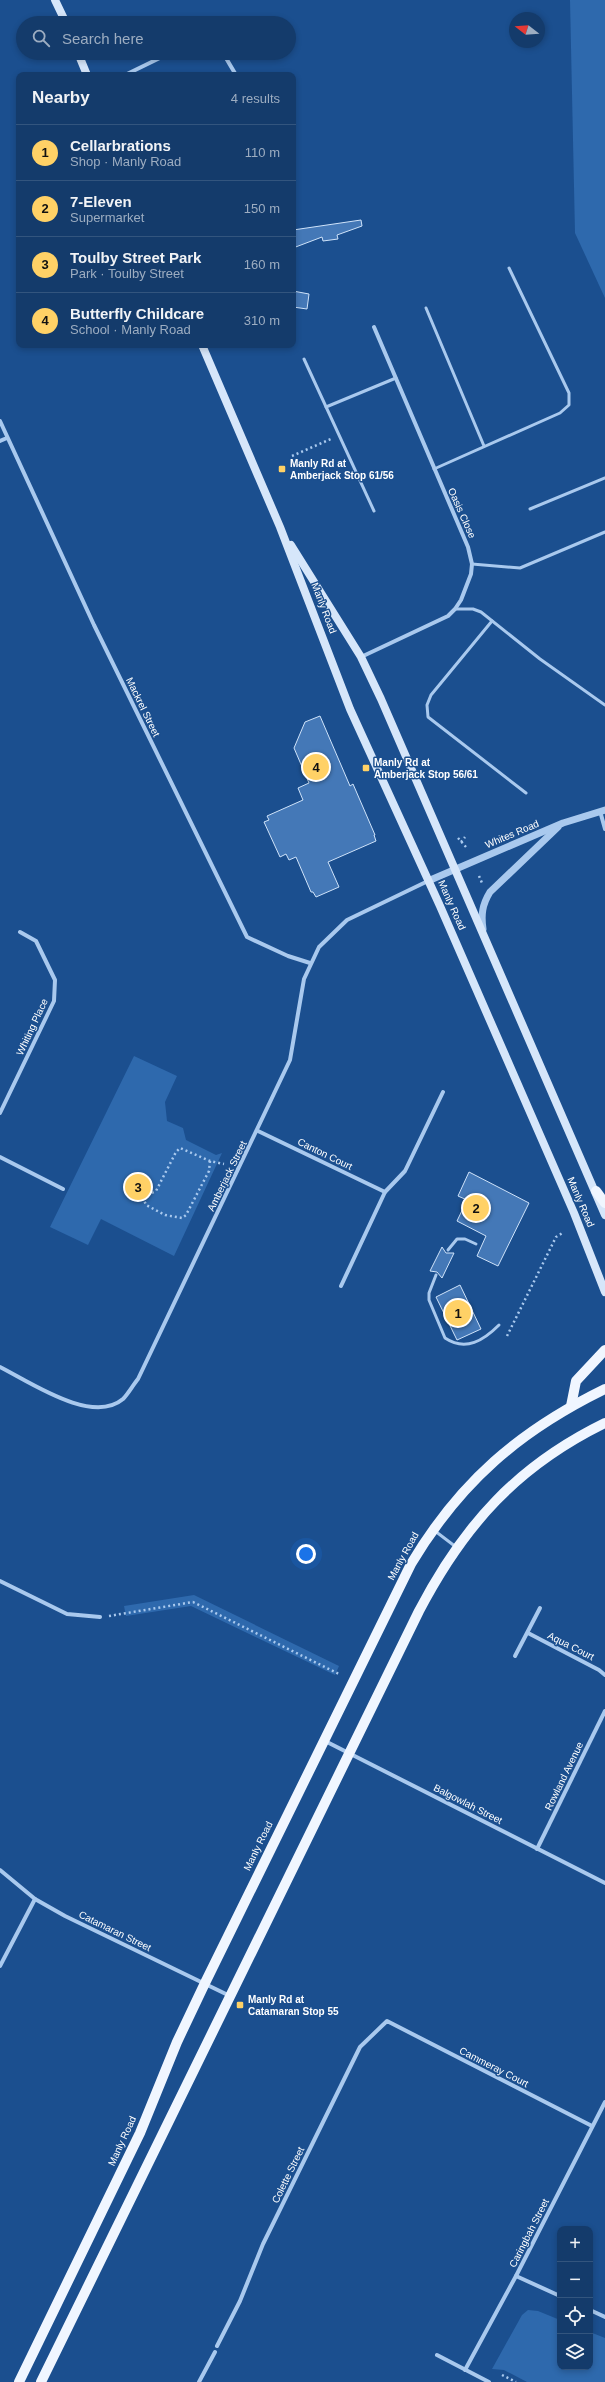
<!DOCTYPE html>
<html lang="en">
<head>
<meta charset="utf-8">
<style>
	body { margin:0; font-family:Arial,sans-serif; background:#1d4271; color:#f1f3f6 }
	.controls { position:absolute; right:12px; bottom:12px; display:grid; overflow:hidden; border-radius:8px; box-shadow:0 2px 6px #0003 }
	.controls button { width:36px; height:36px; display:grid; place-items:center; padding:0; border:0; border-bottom:1px solid #33557e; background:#143b6b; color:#f1f3f6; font:20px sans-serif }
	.compass { position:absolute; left:509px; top:12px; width:36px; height:36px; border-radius:50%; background:#143b6b; box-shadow:0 2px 6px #0003; rotate:287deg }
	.you { position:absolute; left:306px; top:1554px; width:14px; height:14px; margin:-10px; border:3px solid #fff; border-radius:50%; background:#1a73e8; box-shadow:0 0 0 6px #1a73e833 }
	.badge { display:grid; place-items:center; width:26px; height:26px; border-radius:50%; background:#ffd166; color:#111; font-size:13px; font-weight:700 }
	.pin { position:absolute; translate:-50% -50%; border:2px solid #fff; box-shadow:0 1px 4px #0006 }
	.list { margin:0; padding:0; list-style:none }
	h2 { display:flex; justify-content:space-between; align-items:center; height:52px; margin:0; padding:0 16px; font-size:17px }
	h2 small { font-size:13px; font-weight:400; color:#9dadc1 }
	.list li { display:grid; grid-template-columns:26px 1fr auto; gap:12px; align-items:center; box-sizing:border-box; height:56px; padding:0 16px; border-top:1px solid #33557e }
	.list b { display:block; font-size:15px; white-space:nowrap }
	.list p { margin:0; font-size:13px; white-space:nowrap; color:#9dadc1 }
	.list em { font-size:13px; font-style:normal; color:#9dadc1 }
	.icon { flex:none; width:22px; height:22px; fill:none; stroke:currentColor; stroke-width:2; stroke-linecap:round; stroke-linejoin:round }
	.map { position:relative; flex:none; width:605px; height:2382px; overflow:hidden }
	.search { position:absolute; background:#143b6b; box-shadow:0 2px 6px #0003; left:16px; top:16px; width:280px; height:44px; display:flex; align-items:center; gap:10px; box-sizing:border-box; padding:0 14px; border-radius:22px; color:#9dadc1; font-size:15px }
	.panel { position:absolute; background:#143b6b; box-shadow:0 2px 6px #0003; left:16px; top:72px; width:280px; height:276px; border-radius:8px }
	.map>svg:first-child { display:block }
	.green { fill:#2e69ad }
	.building { fill:#4478b7; stroke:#cfe3fa }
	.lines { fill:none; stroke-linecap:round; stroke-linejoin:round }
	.path { stroke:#a9c9ee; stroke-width:2.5; stroke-dasharray:2 3; stroke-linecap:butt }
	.service { stroke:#a9c9ee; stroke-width:3 }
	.minor { stroke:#a9c9ee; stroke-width:4 }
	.tertiary { stroke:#a9c9ee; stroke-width:7 }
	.secondary { stroke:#d6e6fa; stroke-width:8 }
	.primary { stroke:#f0f6ff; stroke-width:10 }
	.poi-dot { fill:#ffd166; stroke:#1b4f8f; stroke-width:1.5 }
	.labels { text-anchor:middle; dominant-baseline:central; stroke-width:3; stroke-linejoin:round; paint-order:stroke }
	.poi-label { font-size:10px; font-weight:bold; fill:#fff; stroke:#1b4f8f; text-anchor:start }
	.street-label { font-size:10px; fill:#fff; stroke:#1b4f8f }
</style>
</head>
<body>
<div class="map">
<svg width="605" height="2382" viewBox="0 0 605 2382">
	<rect width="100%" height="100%" fill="#1b4f8f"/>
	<g class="green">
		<path d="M570,0H605V298L575,233Z"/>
		<path d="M134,1056L177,1076L165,1102L167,1121L183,1128L186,1140L216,1155L222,1153L174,1256L101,1219L88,1245L50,1227Z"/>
		<path d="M194,1595L339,1666L335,1675L191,1606L126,1616L124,1606Z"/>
		<path d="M528,2310L538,2311L560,2320V2367H590V2332L605,2338V2382H527L504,2370L492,2369L522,2315Z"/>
	</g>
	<g class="building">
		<path d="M361,220L362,226L337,235L338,239L323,241L322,237L293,248V230Z"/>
		<path d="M293,291L309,294L307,309L293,307Z"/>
		<path d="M320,716L350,786L353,784L375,835H374L376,841L328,862L339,887L316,897L313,892H311L296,857L289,860L286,854L280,857L264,822L269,820L267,816L303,800L298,788L309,783L294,748L305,722Z"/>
		<path d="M469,1172L529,1203L498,1266L477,1256L486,1236L457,1221L467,1200L458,1196Z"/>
		<path d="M442,1247L446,1253H454L442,1278L437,1272L430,1271Z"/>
		<path d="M460,1285L481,1329L457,1340L436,1297Z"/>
	</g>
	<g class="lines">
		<g class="path">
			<path d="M292,456L331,439"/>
			<path d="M458,838L466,847"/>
			<path d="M461,842L465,837"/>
			<path d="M479,876L482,883"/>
			<path d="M210,1161L209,1171L186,1215L182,1218L165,1215L146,1205L144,1200L147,1195L156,1191L176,1152L180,1148L210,1161L224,1164"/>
			<path d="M507,1336L556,1237L564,1232"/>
			<path d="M109,1616L193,1602L339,1674"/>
			<path d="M502,2375L516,2382"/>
		</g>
		<g class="service">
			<path d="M426,308L484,446"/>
			<path d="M304,359L374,511"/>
			<path d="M326,407L396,378"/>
			<path d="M434,469L560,413L569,405V393L509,268"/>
			<path d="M530,509L605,478"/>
			<path d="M472,564L520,568L605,532"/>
			<path d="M455,609H473L481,612L540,659L605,705"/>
			<path d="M492,621L431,695L427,705L428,717L526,793"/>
			<path d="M448,1250L457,1239H465L476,1244"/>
			<path d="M436,1275L429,1293V1300L445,1338C466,1352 484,1340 499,1325"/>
			<path d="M435,1531L456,1547"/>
		</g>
		<g class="minor">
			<path d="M223,53L236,75"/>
			<path d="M125,75L170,53"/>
			<path d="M0,421L94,625L247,937L288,956L310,963"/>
			<path d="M0,441L7,438"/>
			<path d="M361,657L448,616L455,609L461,600L471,574L472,564L468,547L374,327"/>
			<path d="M600,811L605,829"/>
			<path d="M0,1113L54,1001L55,980L36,941L20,932"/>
			<path d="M258,1131L385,1192"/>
			<path d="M0,1157L63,1189"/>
			<path d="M341,1286L385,1192L405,1171L443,1092"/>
			<path d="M0,1367C30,1382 92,1425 123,1399C128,1394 133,1385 138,1379L290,1060L304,979L319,947L347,920L428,881"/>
			<path d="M0,1581L67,1614L100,1617"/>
			<path d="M528,1633L599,1670L605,1675"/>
			<path d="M515,1656L540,1608"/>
			<path d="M325,1741L605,1883"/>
			<path d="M537,1849L605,1711"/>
			<path d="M0,1870L35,1899L65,1916L230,1996"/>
			<path d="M0,1966L35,1899"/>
			<path d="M516,2276L560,2296"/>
			<path d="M590,2310L605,2317"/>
			<path d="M217,2346L240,2301L263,2244L360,2047L387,2021L592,2126"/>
			<path d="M437,2355L489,2382"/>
			<path d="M465,2370L516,2276L605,2102"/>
			<path d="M199,2382L215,2352"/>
		</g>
		<g class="tertiary">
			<path d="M428,881L563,823L605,810"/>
			<path d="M483,929C481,915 482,905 490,892L558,827"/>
		</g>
		<g class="secondary">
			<path d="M55,0L66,23"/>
			<path d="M78,53L87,75"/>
			<path d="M202,345L280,527L350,709L440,906L574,1213L605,1292"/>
			<path d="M291,545L361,657L381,699L605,1215"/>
		</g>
		<g class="primary">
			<path d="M596,1191L605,1203"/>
			<path d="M571,1406L576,1381L605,1350"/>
			<path d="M19,2382L140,2133L177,2042L205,1983L411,1564C460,1482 519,1431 605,1389"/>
			<path d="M41,2382L419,1611C464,1525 517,1466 605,1423"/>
		</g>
	</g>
	<g class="poi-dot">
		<rect x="278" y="465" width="8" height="8" rx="2"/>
		<rect x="362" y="764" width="8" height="8" rx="2"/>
		<rect x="236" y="2001" width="8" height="8" rx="2"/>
	</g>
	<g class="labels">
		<g class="poi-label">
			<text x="290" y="463">Manly Rd at<tspan x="290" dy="12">Amberjack Stop 61/56</tspan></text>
			<text x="374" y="762">Manly Rd at<tspan x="374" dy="12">Amberjack Stop 56/61</tspan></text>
			<text x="248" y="1999">Manly Rd at<tspan x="248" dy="12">Catamaran Stop 55</tspan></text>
		</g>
		<g class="street-label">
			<text transform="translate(462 513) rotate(66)">Oasis Close</text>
			<text transform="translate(324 608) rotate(69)">Manly Road</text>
			<text transform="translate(143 707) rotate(64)">Mackrel Street</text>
			<text transform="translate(512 834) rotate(-23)">Whites Road</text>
			<text transform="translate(452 905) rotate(66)">Manly Road</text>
			<text transform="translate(32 1027) rotate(-65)">Whiting Place</text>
			<text transform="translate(325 1154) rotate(26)">Canton Court</text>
			<text transform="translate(227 1176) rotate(-64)">Amberjack Street</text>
			<text transform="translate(581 1202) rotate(67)">Manly Road</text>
			<text transform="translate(403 1556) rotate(-61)">Manly Road</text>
			<text transform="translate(571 1646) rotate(27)">Aqua Court</text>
			<text transform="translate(564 1776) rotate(-64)">Rowland Avenue</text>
			<text transform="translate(468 1804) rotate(27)">Balgowlah Street</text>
			<text transform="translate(258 1846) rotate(-64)">Manly Road</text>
			<text transform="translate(115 1931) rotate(26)">Catamaran Street</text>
			<text transform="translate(494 2067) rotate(27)">Cammeray Court</text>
			<text transform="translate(122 2141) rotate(-65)">Manly Road</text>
			<text transform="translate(288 2175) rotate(-64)">Colette Street</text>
			<text transform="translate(529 2233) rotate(-63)">Caringbah Street</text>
		</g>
	</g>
</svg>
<div class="controls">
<button>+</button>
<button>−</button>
<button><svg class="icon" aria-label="locate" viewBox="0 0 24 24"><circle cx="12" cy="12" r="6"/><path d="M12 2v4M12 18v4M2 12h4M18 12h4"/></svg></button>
<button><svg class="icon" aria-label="layers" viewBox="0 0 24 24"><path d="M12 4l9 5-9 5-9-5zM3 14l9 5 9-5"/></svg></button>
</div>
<svg class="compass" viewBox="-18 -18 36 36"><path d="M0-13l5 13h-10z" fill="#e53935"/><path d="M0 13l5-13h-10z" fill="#9dadc1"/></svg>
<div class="you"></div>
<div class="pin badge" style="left:458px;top:1313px">1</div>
<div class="pin badge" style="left:476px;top:1208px">2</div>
<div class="pin badge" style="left:138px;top:1187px">3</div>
<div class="pin badge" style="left:316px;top:767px">4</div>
<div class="search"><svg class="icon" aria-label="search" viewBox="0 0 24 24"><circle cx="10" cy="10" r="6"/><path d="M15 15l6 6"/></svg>Search here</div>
<section class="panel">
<h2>Nearby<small>4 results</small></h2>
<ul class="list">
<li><span class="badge">1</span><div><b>Cellarbrations</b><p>Shop · Manly Road</p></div><em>110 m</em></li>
<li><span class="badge">2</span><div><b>7-Eleven</b><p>Supermarket</p></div><em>150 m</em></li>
<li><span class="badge">3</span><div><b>Toulby Street Park</b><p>Park · Toulby Street</p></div><em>160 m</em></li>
<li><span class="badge">4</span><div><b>Butterfly Childcare</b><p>School · Manly Road</p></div><em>310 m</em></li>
</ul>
</section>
</div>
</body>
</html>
